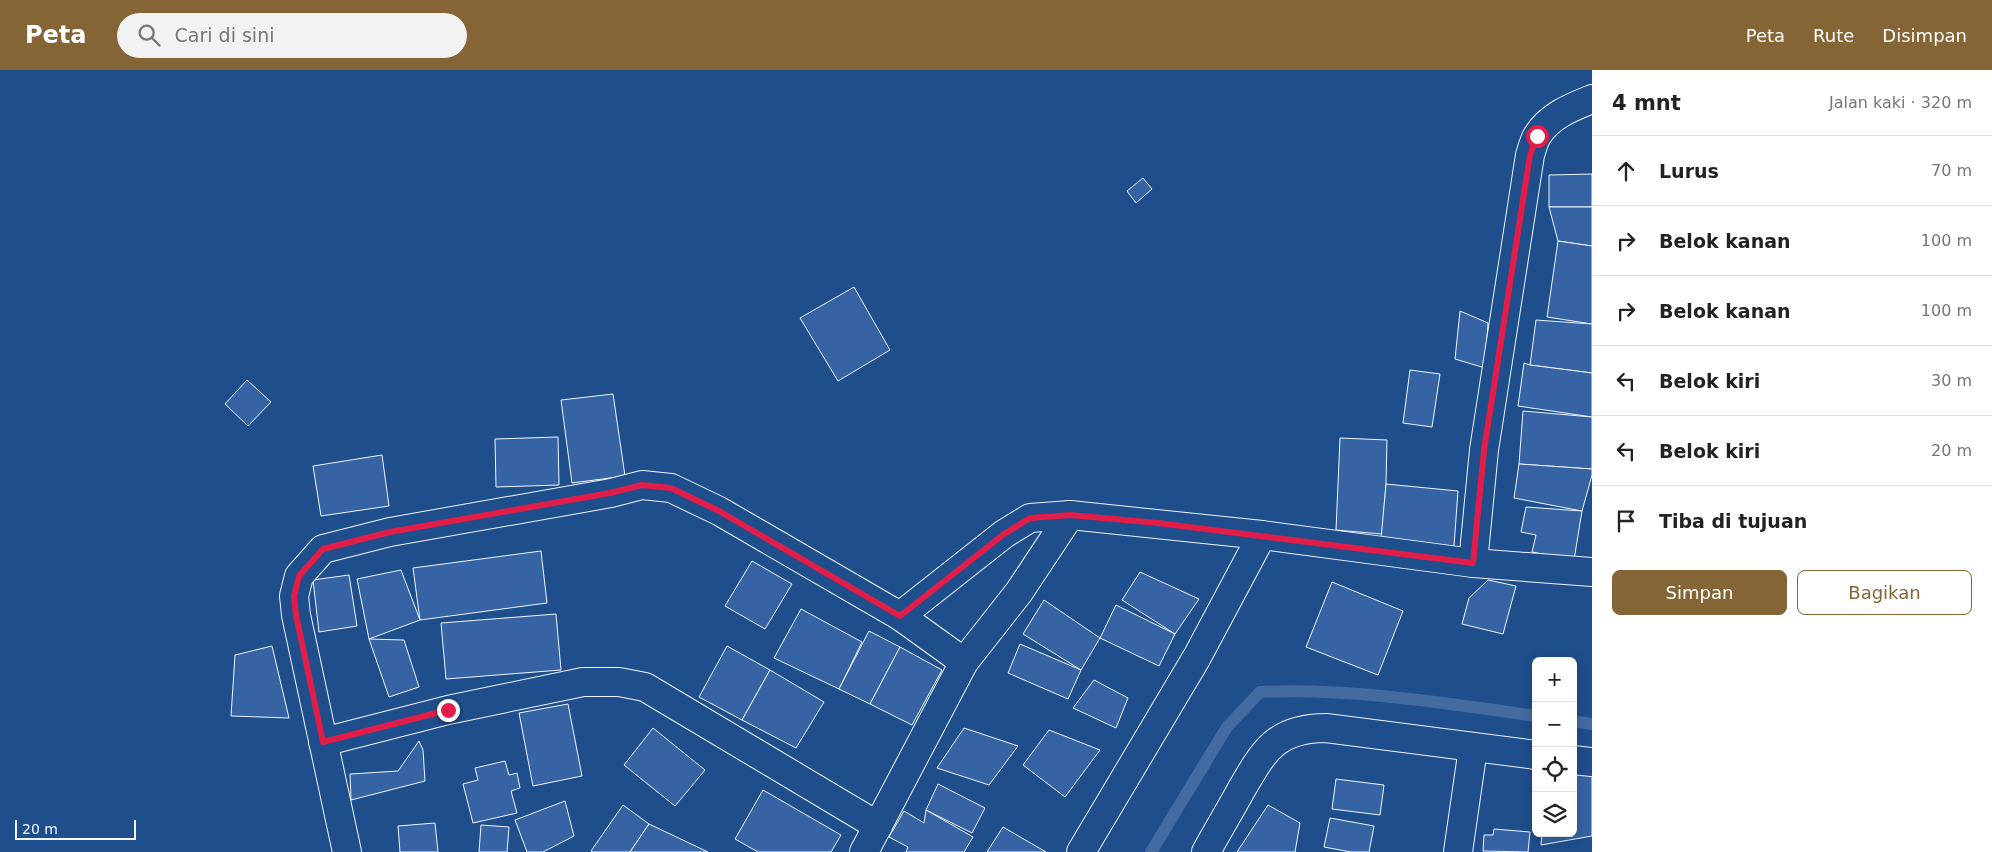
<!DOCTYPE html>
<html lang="id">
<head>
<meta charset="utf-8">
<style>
	body { margin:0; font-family:"DejaVu Sans",sans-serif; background:#f2f2f2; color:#222 }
	.controls { position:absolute; right:15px; bottom:15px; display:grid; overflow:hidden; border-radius:8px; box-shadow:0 2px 12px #0003 }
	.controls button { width:45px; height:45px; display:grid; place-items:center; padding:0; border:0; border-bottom:1px solid #e0e0e0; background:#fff; color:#222; font:25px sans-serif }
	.scale { position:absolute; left:15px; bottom:12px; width:121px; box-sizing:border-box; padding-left:5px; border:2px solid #f2f6ff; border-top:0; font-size:14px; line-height:18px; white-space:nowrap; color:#f2f6ff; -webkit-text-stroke:4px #1f4e8c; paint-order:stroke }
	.stop { position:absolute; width:15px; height:15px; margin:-11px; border:4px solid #e11d48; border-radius:50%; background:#fff }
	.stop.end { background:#e11d48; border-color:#fff; box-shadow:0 1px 5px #0008 }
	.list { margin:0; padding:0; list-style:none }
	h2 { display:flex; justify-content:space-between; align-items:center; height:65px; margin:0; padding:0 20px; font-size:21px }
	h2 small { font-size:16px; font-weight:400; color:#767676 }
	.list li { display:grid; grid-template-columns:32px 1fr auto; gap:15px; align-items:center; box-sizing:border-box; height:70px; padding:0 20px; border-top:1px solid #e0e0e0 }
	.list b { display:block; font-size:19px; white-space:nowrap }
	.list em { font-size:16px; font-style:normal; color:#767676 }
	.actions { display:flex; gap:10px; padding:15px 20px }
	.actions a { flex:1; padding:11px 0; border:1px solid #856535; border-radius:8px; text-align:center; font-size:18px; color:#856535 }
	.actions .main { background:#856535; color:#fff }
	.icon { flex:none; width:28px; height:28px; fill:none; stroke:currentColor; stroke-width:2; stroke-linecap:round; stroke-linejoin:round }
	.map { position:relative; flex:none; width:1592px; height:782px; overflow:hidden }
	header { display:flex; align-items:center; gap:30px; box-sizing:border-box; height:70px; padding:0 25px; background:#856535; color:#fff }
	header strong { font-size:24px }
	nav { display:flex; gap:28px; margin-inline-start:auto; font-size:18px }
	.search { width:350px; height:45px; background:#f2f2f2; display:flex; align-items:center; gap:12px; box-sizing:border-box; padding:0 18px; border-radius:28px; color:#767676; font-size:19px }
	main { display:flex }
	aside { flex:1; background:#fff }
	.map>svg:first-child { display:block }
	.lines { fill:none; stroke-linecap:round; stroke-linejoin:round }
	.stream { stroke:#446ba0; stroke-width:12 }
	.building { fill:#3563a3; stroke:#f2f6ff }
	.minor-casing { stroke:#f2f6ff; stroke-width:30 }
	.minor { stroke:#1f4e8c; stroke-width:28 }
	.route { stroke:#e11d48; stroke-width:6 }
</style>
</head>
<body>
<header>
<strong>Peta</strong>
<div class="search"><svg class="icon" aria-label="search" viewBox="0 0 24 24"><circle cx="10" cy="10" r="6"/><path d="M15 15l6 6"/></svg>Cari di sini</div>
<nav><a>Peta</a><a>Rute</a><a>Disimpan</a></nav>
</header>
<main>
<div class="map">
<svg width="1592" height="782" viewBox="0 0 1592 782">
	<rect width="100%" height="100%" fill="#1f4e8c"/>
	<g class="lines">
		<g class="stream">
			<path d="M1573,651L1592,654"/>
			<path d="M1151,782L1227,657L1260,622C1352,618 1444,633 1536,646"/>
		</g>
	</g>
	<g class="building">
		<path d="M1592,104V137H1549V105Z"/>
		<path d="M1143,108L1152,119L1136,133L1127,121Z"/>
		<path d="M1549,137H1592V176L1558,171Z"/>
		<path d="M1558,171L1592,176V254L1547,247Z"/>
		<path d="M854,217L890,280L838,311L800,248Z"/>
		<path d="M1460,241L1488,253L1485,298L1455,289Z"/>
		<path d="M1536,250L1592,254V303L1530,295Z"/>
		<path d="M1524,293L1530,295L1592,303V347L1518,336Z"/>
		<path d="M1410,300L1440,304L1432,357L1403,353Z"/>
		<path d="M247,310L271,332L248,356L225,334Z"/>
		<path d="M613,324L625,406L572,413L561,330Z"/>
		<path d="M1523,341L1592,347V399L1519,394Z"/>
		<path d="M558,367L559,415L496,417L495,369Z"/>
		<path d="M1340,368L1387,370L1386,414L1382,464L1336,460Z"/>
		<path d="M382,385L389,436L321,446L313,396Z"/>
		<path d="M1519,394L1592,399V405L1582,441L1514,428Z"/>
		<path d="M1386,414L1458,421L1454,476L1381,469Z"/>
		<path d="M1526,437L1582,441L1574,490L1532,482L1536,465L1521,462Z"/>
		<path d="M541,481L547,533L420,550L413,498Z"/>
		<path d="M752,491L792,514L765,559L725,536Z"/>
		<path d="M401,500L420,550L369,569L357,509Z"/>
		<path d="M1140,502L1199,529L1175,564L1122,530Z"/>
		<path d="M349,505L357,556L319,562L313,510Z"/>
		<path d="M1488,510L1516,516L1503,564L1462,554L1469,528Z"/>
		<path d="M1332,512L1403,541L1378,605L1306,577Z"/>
		<path d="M1044,530L1100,568L1081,600L1023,564Z"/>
		<path d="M1116,535L1175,564L1159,596L1100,568Z"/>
		<path d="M801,539L862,572L839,619L774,588Z"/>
		<path d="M556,544L561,600L446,609L441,553Z"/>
		<path d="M869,561L900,577L870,634L839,619Z"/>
		<path d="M369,569L404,570L419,617L389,627Z"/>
		<path d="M1020,574L1081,600L1068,629L1008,603Z"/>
		<path d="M272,576L289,648L231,646L235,585Z"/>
		<path d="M727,576L770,600L742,650L699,627Z"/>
		<path d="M900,577L942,600L912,655L870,634Z"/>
		<path d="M770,600L824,632L796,678L742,650Z"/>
		<path d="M1094,610L1128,628L1116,658L1073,638Z"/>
		<path d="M568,634L582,706L533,716L519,643Z"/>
		<path d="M653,658L705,700L675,736L624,695Z"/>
		<path d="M964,658L1018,676L989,715L937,698Z"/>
		<path d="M1049,660L1100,680L1065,727L1023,695Z"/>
		<path d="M419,671L423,680L425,711L351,730L350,704L398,701Z"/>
		<path d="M505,691L509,705L517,703L520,718L511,721L517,743L473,753L463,714L478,710L475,698Z"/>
		<path d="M1573,704L1592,705V766L1541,775L1542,763H1573Z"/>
		<path d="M1336,709L1384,715L1380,745L1332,739Z"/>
		<path d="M938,714L985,738L972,763L926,740Z"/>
		<path d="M763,720L841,765L831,782H758L735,769Z"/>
		<path d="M565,731L574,766L543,782H527L515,750Z"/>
		<path d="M623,735L649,754L630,782H593L591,781Z"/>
		<path d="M1268,735L1300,753L1295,782H1237Z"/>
		<path d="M926,740L973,767L964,782H906L908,777L889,767L904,741L924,753Z"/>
		<path d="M1330,748L1374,756L1369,782H1351L1324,777Z"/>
		<path d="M435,753L438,782H400L398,756Z"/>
		<path d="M649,754L708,782H630Z"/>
		<path d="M481,755L509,757L507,782H479Z"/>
		<path d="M1003,757L1046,782H987Z"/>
		<path d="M1494,759L1530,762L1528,782L1483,781L1484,765H1493Z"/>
	</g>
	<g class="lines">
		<defs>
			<g id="minor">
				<path d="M1473,493L1484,380L1530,85C1532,79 1534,71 1537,66C1549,46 1572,37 1592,29"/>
				<path d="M900,546L964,592"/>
				<path d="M323,672L448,640L583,612H619L645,617L878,756"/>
				<path d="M1573,690L1592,692"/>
				<path d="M347,782L296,545L294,526L299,506L323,479L390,462L611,423L642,415L671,418L719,441L900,546L1004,464L1030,448L1070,445L1262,465L1473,493L1592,502"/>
				<path d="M864,782L964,592L1019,522L1070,445"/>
				<path d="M1081,782L1197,587L1262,465"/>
				<path d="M1206,782C1217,762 1229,742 1240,722C1263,682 1275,658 1326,658L1536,685"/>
				<path d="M1458,782L1473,678"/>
			</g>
		</defs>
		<use href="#minor" class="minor-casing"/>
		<use href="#minor" class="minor"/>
	</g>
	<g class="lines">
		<path class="route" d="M448,640L323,672L296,545L294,526L299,506L323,479L390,462L610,423L642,415L671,418L719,441L900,546L1004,464L1030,448L1070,445L1158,453L1473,493L1484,380L1530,85L1537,66"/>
	</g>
</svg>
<div class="controls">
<button>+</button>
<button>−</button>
<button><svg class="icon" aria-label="locate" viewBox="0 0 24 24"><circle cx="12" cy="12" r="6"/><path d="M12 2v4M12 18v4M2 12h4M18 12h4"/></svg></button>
<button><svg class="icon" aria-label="layers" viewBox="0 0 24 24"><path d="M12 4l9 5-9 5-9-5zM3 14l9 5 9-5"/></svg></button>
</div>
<div class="scale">20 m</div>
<div class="stop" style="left:1537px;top:66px"></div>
<div class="stop end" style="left:448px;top:640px"></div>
</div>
<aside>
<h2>4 mnt<small>Jalan kaki · 320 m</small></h2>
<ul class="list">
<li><svg class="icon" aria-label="ahead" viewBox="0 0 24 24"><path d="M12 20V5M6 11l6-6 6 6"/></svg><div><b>Lurus</b></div><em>70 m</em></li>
<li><svg class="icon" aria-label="right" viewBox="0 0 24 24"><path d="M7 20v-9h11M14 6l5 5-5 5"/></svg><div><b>Belok kanan</b></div><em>100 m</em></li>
<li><svg class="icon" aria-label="right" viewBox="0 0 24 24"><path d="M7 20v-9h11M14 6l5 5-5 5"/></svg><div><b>Belok kanan</b></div><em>100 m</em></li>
<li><svg class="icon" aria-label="left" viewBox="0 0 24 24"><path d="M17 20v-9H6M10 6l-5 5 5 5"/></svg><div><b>Belok kiri</b></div><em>30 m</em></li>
<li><svg class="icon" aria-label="left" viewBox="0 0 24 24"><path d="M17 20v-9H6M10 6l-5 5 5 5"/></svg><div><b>Belok kiri</b></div><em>20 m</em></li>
<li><svg class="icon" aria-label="arrive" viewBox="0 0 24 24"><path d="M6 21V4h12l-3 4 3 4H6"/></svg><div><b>Tiba di tujuan</b></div></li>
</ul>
<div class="actions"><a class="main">Simpan</a><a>Bagikan</a></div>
</aside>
</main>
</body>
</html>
